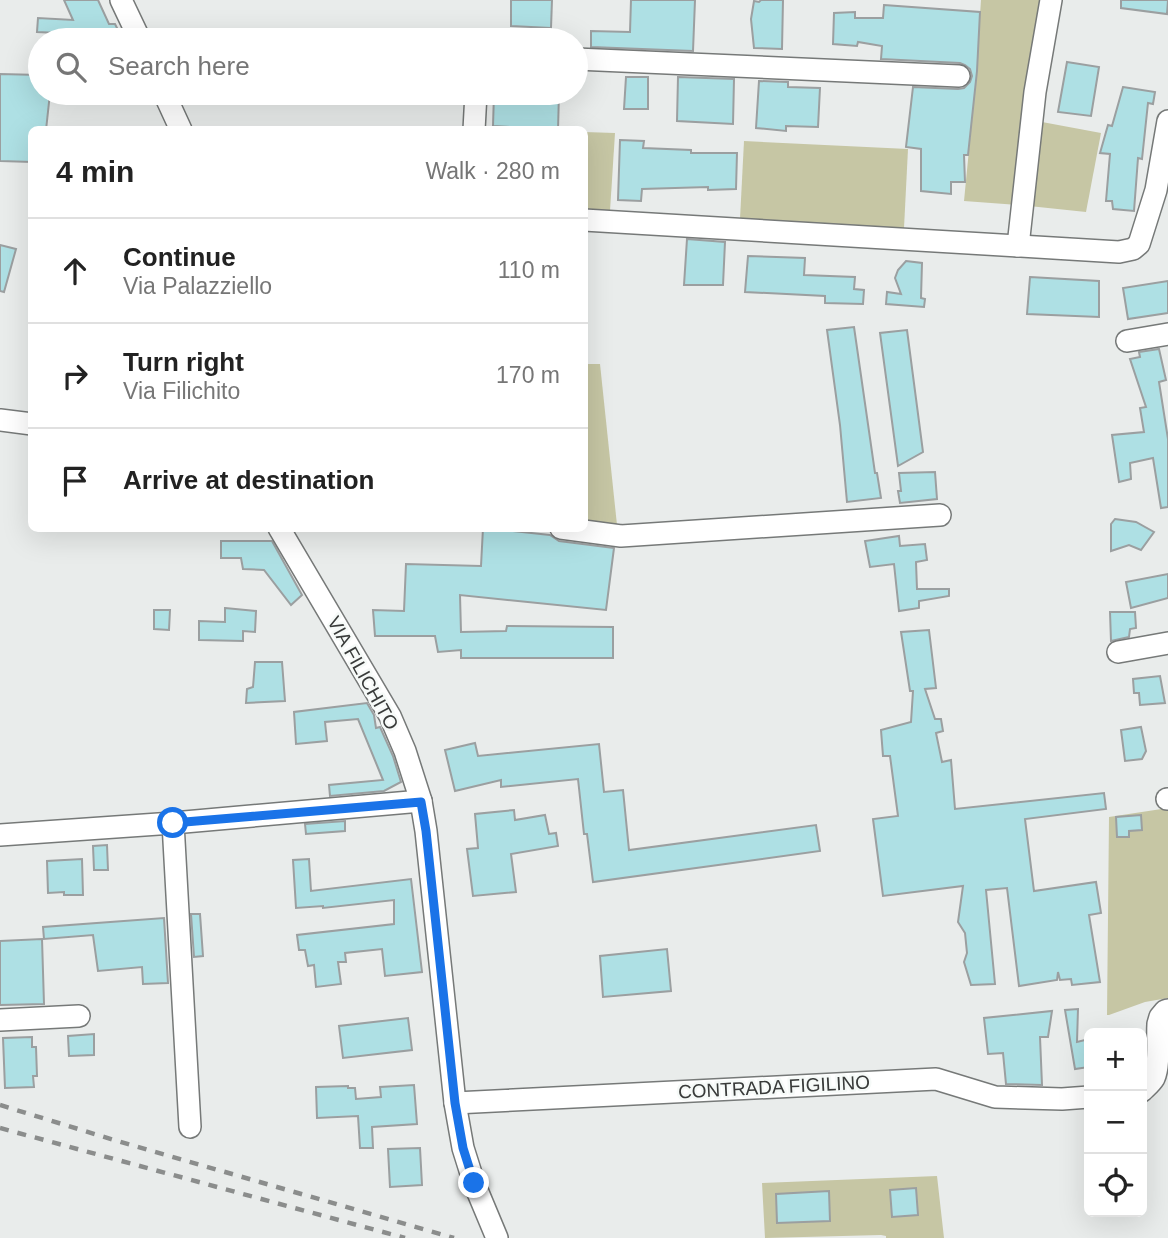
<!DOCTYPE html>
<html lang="en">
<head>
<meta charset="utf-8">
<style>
	body { margin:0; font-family:Helvetica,sans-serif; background:#f2f2f2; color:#222 }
	.controls { position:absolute; right:21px; bottom:21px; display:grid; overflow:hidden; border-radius:10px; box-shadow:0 7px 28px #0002 }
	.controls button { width:63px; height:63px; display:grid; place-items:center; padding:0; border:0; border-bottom:2px solid #e0e0e0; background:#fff; color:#222; font:35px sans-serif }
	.stop { position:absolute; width:21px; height:21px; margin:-16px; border:5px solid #1a73e8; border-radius:50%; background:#fff }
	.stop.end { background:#1a73e8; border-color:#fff; box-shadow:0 2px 7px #0008 }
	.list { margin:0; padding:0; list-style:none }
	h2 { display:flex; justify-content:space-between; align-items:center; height:91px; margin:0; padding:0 28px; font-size:30px }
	h2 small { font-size:23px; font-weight:400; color:#767676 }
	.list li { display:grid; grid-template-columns:46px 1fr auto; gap:21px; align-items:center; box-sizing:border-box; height:105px; padding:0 28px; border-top:2px solid #e0e0e0 }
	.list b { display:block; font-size:26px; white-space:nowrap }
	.list p { margin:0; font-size:23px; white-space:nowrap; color:#767676 }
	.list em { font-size:23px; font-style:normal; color:#767676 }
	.icon { flex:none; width:38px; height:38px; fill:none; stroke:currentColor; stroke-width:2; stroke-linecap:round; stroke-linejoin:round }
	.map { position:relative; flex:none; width:1168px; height:1238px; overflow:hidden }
	.search { position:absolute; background:#fff; box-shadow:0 7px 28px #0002; left:28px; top:28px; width:560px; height:77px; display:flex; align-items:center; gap:18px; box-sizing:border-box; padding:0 24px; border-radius:38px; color:#767676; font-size:26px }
	.panel { position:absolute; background:#fff; box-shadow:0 7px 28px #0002; left:28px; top:126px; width:560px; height:406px; border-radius:10px }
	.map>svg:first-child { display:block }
	.green { fill:#c6c6a4 }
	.building { fill:#aee0e4; stroke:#9b9fa0; stroke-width:2 }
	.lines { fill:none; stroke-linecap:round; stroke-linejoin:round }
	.minor-casing { stroke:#767978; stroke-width:24 }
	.minor { stroke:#fff; stroke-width:21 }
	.rail { stroke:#8b8d8c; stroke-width:4.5; stroke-dasharray:9 9; stroke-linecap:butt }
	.route { stroke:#1a73e8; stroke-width:9 }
	.labels { text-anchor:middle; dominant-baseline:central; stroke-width:5; stroke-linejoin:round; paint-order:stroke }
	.street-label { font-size:19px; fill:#393b3a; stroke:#f6faf8 }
</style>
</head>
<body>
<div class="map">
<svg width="1168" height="1238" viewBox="0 0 1168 1238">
	<rect width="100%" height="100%" fill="#e9eceb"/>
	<g class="green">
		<path d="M981,0H1042L1018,205L964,201L975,88Z"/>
		<path d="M1042,122L1101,133L1086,212L1029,206Z"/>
		<path d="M584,132L615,133L610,211L585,209Z"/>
		<path d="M744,141L908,149L904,228L740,219Z"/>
		<path d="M585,364H600L617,525L585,520Z"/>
		<path d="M1168,808V998L1145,1002L1109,1015H1107L1109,817Z"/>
		<path d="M937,1176L944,1238H886V1236L881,1235L765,1238L762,1183Z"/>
	</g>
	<g class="building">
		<path d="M64,0H98L109,24H115L123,40H103L59,36V33L37,32L38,18L73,20Z"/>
		<path d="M511,0H552L551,28L511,26Z"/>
		<path d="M631,0H695L693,51L591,47V31L630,32Z"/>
		<path d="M761,0H783L782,49L754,48L751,19L754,1L759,2Z"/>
		<path d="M1121,0H1168L1167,14L1121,8Z"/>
		<path d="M884,5L980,12L977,71L968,155H964L965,182H951V194L921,191V149L906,147L913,87L958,89L964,88L970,82L972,76L970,69L965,65L960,63L881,59L882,46L858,42L857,46L833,44L834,13L855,12V18H883Z"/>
		<path d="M1067,62L1099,67L1091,116L1058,112Z"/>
		<path d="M0,74L40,75V93H50L46,130H32V162L0,161Z"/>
		<path d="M626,77H648V109H624Z"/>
		<path d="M678,77L734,79L733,124L677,121Z"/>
		<path d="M759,81L788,82V87L820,88L818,127L786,126V131L756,128Z"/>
		<path d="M1123,87L1155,92L1153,104L1148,103L1142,159L1138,158L1134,211L1113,209L1112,201H1106L1110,154L1100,153L1108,125L1112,126Z"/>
		<path d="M494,93H559L558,130L493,126Z"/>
		<path d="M620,140L644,141L643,148L691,150V153H737L736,189L708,190V187L642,189L641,201L618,200Z"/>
		<path d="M687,239L725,242L723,285H684Z"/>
		<path d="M0,245L16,249L4,292L0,291Z"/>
		<path d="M748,256L805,258L804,275L855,277L854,289L864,290L863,304L825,303V296L745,292Z"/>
		<path d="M906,261L922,263L921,298L925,299L924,307L886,304L887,292L901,294L895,278L898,270Z"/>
		<path d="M1030,277L1099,281V317L1027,314Z"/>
		<path d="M1168,281V313L1128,319L1123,288Z"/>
		<path d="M854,327L875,473H877L881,498L847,502L840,425L827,330Z"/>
		<path d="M907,330L923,452L898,466L880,333Z"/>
		<path d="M1159,349L1166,380L1159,382L1168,439V507L1161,508L1153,458L1130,463L1131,479L1119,482L1112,435L1144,432L1140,408L1146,407L1130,359L1140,357L1139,352Z"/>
		<path d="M935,472L937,499L900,503L898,491H901L899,473Z"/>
		<path d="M1115,519L1136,522L1154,532L1141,550L1129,545L1111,551V524Z"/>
		<path d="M483,528L550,535L559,541L614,548L606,610L460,595L461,632L506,631L507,626L613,627V658H461V650L438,652L435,636H375L373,610L404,611L406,564L481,566Z"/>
		<path d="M899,536L900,546L925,544L927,560L916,562L917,589H949V596L919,601V608L899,611L894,564L870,567L865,541Z"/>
		<path d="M221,541H272L302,595L291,605L264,570L243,569L241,558H221Z"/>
		<path d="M1168,574V598L1131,608L1126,582Z"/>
		<path d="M225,608L256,611L255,632L243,631V641L199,640V621L225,622Z"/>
		<path d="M154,610H170L169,630L154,629Z"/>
		<path d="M1110,612H1135L1136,628L1130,629L1129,637L1111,641Z"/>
		<path d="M929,630L936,688L925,689L935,719H941L943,731L936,733L942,762L951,760L955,809L1104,793L1106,809L1025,819L1034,891L1096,882L1101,913L1089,915L1100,982L1072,985L1071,979L1060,980L1058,972L1057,980L1019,986L1007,888L986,890L995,984L971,985L964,962L967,953L965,933L958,922L963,886L883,896L873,819L898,816L890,756H883L881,730L911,722L913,691H910L901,632Z"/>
		<path d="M255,662H282L285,701L246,703L247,689L253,687Z"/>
		<path d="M1160,676L1165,703L1140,705L1139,693H1134L1133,679Z"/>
		<path d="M367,703L374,715L376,728L380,727L393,756L401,782L384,791L330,796L329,785L383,780L358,719L325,722L327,741L296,744L294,712Z"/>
		<path d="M1141,727L1146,751L1142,759L1125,761L1121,730Z"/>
		<path d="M475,743L478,756L599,744L604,792L623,790L629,850L816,825L820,851L593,882L587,834H584L578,779L501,787V780L455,791L445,750Z"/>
		<path d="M514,810L515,820L545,815L549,834L556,833L558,846L511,854L516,892L473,896L467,849L478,848L475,814Z"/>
		<path d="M1141,815L1142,830L1129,831V837H1117L1116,817Z"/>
		<path d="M345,821V831L306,834L305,824Z"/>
		<path d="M107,845L108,870H94L93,846Z"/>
		<path d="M82,859L83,895H64V892L48,893L47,861Z"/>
		<path d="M309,859L311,891L411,879L422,972L385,976L382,949L345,953L346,962H338L341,984L316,987L314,965L308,966L305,950H299L297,935L394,924V900L323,908V906L296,908L293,860Z"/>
		<path d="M191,914H200L203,956L194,957Z"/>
		<path d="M164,918L168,983L143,984L142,967L98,971L93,935L44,939L43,927Z"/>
		<path d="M42,939L44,1004L0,1005V941Z"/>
		<path d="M667,949L671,991L603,997L600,956Z"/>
		<path d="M1078,1009L1077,1042L1089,1039V1067L1075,1069L1065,1010Z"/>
		<path d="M1052,1011L1048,1037H1040L1042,1085L1006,1084L1003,1053L988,1054L984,1018Z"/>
		<path d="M408,1018L412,1050L343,1058L339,1026Z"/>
		<path d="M94,1034V1055L69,1056L68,1036Z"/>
		<path d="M32,1037V1047H36L37,1076H33L34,1087L5,1088L3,1038Z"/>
		<path d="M414,1085L417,1124L372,1127L373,1148H360L358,1116L317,1118L316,1087L348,1086V1088H355L356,1099L381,1097L380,1087Z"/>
		<path d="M420,1148L422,1185L390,1187L388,1149Z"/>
		<path d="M916,1188L918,1215L892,1217L890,1190Z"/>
		<path d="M829,1191L830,1221L777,1223L776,1194Z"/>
	</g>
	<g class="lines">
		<defs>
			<g id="minor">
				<path d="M121,0L140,40"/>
				<path d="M576,59L959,76"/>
				<path d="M164,93L181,130"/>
				<path d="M474,130L476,93"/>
				<path d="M584,220L1119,252L1133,249L1139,244L1156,190L1168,121"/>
				<path d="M1018,246L1035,92L1051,0"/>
				<path d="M1127,341L1168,334"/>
				<path d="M0,420L32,424"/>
				<path d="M279,528L390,716L405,751L421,801L426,831L455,1103L463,1148L474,1183L497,1238"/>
				<path d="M561,528L621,536L940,515"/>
				<path d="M1118,652L1168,643"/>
				<path d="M1167,799H1168"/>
				<path d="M173,823L190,1127"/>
				<path d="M0,835L173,823L421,801"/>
				<path d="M0,1020L79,1016"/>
				<path d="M1142,1091C1146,1087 1151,1083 1154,1078C1160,1065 1157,1039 1158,1024L1160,1017L1165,1011L1168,1010"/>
				<path d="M455,1103L936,1079L995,1097L1062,1099L1089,1097"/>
			</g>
		</defs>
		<use href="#minor" class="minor-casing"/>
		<use href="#minor" class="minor"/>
		<g class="rail">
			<path d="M0,1105L114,1140L454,1238"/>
			<path d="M0,1128L405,1238"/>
		</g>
	</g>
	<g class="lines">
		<path class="route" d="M173,823L421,802L426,831L455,1103L463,1148L474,1183"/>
	</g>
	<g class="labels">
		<g class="street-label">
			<text transform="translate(363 673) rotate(61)">VIA FILICHITO</text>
			<text transform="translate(774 1087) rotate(-3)">CONTRADA FIGILINO</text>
		</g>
	</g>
</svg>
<div class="controls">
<button>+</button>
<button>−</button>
<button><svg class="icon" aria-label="locate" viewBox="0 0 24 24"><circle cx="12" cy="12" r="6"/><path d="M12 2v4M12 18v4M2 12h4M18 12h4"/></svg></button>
</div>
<div class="stop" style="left:173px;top:823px"></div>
<div class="stop end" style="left:474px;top:1183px"></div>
<div class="search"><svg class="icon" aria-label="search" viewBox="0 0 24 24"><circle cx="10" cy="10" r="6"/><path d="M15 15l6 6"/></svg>Search here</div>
<section class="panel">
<h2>4 min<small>Walk · 280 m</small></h2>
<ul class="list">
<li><svg class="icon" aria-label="ahead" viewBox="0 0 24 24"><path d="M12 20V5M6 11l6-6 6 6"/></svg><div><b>Continue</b><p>Via Palazziello</p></div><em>110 m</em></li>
<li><svg class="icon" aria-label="right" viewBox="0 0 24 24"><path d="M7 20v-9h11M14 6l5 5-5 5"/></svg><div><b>Turn right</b><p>Via Filichito</p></div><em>170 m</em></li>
<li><svg class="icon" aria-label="arrive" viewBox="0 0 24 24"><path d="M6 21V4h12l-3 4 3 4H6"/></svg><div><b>Arrive at destination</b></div></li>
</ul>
</section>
</div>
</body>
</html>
